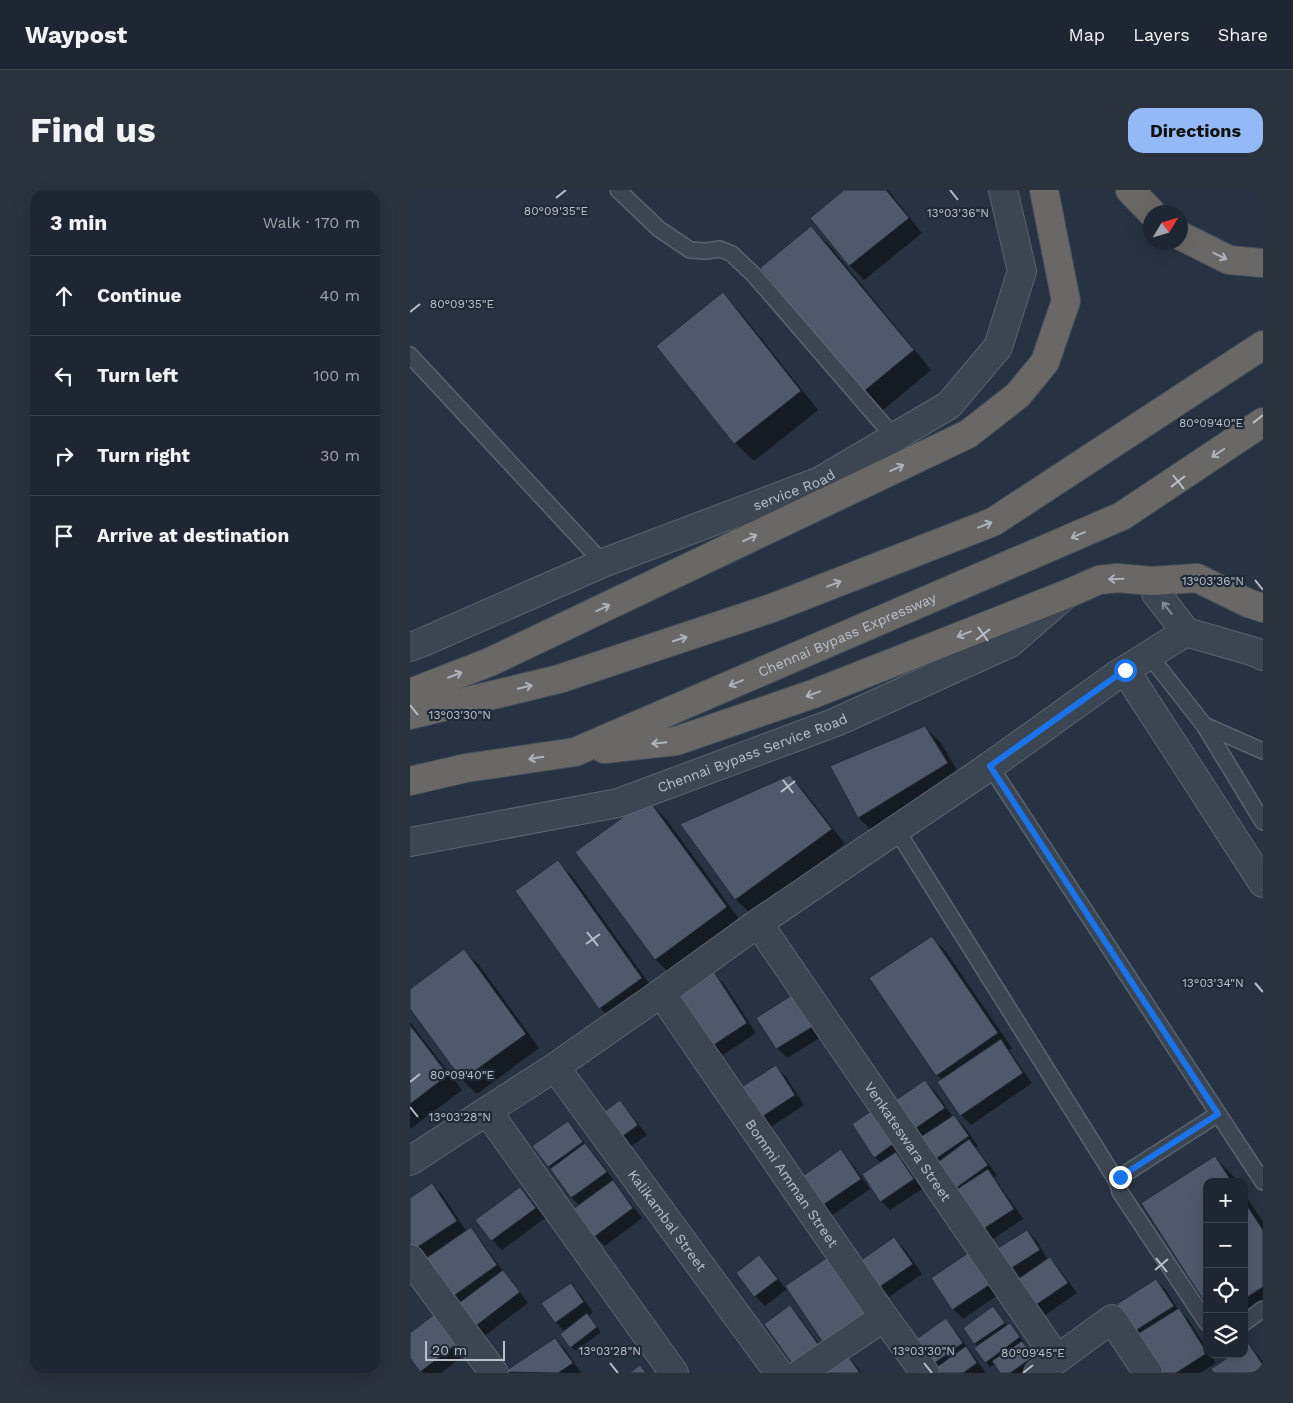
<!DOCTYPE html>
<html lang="en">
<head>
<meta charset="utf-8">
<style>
	body { margin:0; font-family:"Work Sans",sans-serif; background:#2a323e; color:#f1f3f6 }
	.controls { position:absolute; right:15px; bottom:15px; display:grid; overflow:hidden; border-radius:10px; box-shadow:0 5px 20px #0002 }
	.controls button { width:45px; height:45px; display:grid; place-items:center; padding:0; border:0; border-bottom:1px solid #3b434d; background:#1d2632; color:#f1f3f6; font:25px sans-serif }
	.compass { position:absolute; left:733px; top:15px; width:45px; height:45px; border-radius:50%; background:#1d2632; box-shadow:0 5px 20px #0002; rotate:52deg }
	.scale { position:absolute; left:15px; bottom:12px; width:80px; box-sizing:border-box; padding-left:5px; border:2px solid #b9c0cc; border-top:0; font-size:14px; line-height:18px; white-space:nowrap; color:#b9c0cc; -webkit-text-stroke:4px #202a37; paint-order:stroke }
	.stop { position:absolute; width:15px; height:15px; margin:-11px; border:4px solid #1a73e8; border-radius:50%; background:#fff }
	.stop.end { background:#1a73e8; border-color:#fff; box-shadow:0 1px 5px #0008 }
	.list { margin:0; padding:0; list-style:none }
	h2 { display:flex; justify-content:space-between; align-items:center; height:65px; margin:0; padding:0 20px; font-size:21px }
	h2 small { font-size:16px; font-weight:400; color:#a0a5ac }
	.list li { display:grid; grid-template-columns:32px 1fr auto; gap:15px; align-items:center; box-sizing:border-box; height:80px; padding:0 20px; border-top:1px solid #3b434d }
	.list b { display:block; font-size:19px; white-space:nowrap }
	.list em { font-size:16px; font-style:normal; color:#a0a5ac }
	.icon { flex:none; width:28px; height:28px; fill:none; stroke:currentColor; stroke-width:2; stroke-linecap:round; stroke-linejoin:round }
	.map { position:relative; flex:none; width:853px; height:1183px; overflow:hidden; border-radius:15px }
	header { display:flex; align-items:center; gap:30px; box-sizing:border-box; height:70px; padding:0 25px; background:#1d2632; border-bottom:1px solid #3b434d }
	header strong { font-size:24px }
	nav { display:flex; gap:28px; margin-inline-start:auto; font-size:18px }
	.intro { display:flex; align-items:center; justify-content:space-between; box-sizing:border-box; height:120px; padding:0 30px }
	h1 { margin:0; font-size:35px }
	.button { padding:12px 22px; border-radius:15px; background:#93baf6; color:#111; font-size:18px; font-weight:700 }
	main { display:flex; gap:30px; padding:0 30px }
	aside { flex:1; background:#1d2632; border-radius:15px; box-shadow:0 5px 20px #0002 }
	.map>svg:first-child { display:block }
	.shadow { fill:#0007 }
	.building { fill:#4e5a6b; stroke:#222c39 }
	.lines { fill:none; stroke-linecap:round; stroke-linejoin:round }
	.service-casing { stroke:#5a636f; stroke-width:18 }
	.minor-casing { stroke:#5a636f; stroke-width:30 }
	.tertiary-casing { stroke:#5a636f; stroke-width:30 }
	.trunk-casing { stroke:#46505c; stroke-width:30 }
	.service { stroke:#3c4552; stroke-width:15 }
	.minor { stroke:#3c4552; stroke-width:28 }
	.tertiary { stroke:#3c4552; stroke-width:28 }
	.trunk { stroke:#696866; stroke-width:28 }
	.oneway { stroke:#adb3bd }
	.oneway2 { stroke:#818995 }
	.route { stroke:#1a73e8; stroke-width:6 }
	.ticks { fill:none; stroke:#b9c0cc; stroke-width:2 }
	.labels { text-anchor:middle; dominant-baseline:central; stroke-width:4.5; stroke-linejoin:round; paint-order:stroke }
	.street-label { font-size:14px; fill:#b9c0cc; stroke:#202a37 }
	.ticks-label { font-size:12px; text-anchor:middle; fill:#b9c0cc; stroke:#202a37; stroke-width:4.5; stroke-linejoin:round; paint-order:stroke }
</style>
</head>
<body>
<header>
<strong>Waypost</strong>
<nav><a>Map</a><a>Layers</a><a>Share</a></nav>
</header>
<div class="intro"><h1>Find us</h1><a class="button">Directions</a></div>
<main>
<aside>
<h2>3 min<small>Walk · 170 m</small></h2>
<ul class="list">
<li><svg class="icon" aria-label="ahead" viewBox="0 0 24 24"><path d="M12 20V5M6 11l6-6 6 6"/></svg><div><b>Continue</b></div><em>40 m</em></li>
<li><svg class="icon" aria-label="left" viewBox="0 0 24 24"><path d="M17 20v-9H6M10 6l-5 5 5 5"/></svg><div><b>Turn left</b></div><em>100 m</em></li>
<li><svg class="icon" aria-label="right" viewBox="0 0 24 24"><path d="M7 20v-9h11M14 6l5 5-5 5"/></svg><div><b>Turn right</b></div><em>30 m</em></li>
<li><svg class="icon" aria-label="arrive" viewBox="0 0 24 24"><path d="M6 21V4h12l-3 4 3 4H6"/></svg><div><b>Arrive at destination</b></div></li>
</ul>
</aside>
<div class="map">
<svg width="853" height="1183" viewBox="0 0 853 1183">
	<rect width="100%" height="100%" fill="#273342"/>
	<g class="shadow">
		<path d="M436,0H478L512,43L454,90L440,76L401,28Z"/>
		<path d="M401,38L420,56L521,180L473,220L454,201Z"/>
		<path d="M313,104L331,123L408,220L344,271L325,253Z"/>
		<path d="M515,537L530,552L552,588L463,642L449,628L422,577Z"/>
		<path d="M379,586L394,601L435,654L340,723L325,709Z"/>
		<path d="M237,610L256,629L335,737L264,788L246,770L167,662Z"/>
		<path d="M148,672L162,686L246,803L205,832L190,818Z"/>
		<path d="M522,747L536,762L602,858L599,860L622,893L561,935L551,925L529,893L532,890L527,885Z"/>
		<path d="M54,761L69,775L129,858L67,904L52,890L0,817V801Z"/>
		<path d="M304,784L314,794L346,843L313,865L303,855Z"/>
		<path d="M382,806L411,847L377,868L367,858L348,828Z"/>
		<path d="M0,832L52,900L0,939Z"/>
		<path d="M366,877L376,887L394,915L361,937L351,927Z"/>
		<path d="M515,891L525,901L543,927L544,926L554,936L568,956L566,958L587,985L584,987L613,1029L581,1050L549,999L504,939Z"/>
		<path d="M210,912L219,922L237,945L216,960L206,951Z"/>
		<path d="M461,923L492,965L489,967L495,973L512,999L480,1020L471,1011V973L465,967Z"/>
		<path d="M158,933L167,942L179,959L185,965L205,992L204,993L212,1002L232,1028L195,1056L185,1046L170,1016L161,1007L139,976Z"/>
		<path d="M431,961L440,971L460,999L421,1026L411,1016Z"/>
		<path d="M805,967L823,986L827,992H797L732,1013Z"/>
		<path d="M22,995L32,1004L57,1042L60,1039L70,1049L95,1084L102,1091L118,1113L73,1147L1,1061L0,1010Z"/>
		<path d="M110,998L119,1008L135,1028L92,1060L82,1050Z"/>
		<path d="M834,1003L853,1032V1127L834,1139Z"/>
		<path d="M617,1041L627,1051L638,1070L640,1069L649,1079L667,1103L631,1128L596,1081Z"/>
		<path d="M484,1049L494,1058L512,1084L479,1107L469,1097Z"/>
		<path d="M349,1067L359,1076L375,1098L418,1069L438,1166L452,1183H415L379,1116L389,1126L422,1172L429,1168L378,1098L355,1116L345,1106Z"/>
		<path d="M568,1074L588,1105L553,1129L543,1119L522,1089Z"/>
		<path d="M746,1090L756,1100L768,1119L778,1129L797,1159V1164H800L806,1173L790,1183H752L729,1145L725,1141Z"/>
		<path d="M161,1094L170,1104L183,1122L178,1126L191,1142L166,1161L161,1157L155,1142L146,1132Z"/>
		<path d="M583,1118L597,1136L600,1134L604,1139L614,1152L612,1154L627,1172L611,1183H591L585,1174L580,1177L576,1172L568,1157L554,1138Z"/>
		<path d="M30,1122L61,1160L31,1183H13L0,1166V1144Z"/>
		<path d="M535,1130L545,1140L576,1183H522Z"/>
		<path d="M145,1149L155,1159L171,1183H96Z"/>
		<path d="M838,1155L848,1165L853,1172V1183H805L803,1180L834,1164Z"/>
		<path d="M0,1176L5,1183H0Z"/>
	</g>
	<g class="building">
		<path d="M434,0H476L499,28L439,76L400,28Z"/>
		<path d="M401,36L504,160L453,202L350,78Z"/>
		<path d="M313,102L391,201L324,254L246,156Z"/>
		<path d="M515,536L538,573L448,628L420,576Z"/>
		<path d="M380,585L422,639L325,710L270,634Z"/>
		<path d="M238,609L317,717L245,770L165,662Z"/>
		<path d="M148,670L232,788L189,819L105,701Z"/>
		<path d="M522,746L588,843L526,886L459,788Z"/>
		<path d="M54,759L116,844L52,890L0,819V799Z"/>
		<path d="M304,782L337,833L302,856L269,806Z"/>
		<path d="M382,805L402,837L366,859L346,828Z"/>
		<path d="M0,835L38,885L0,914Z"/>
		<path d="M591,849L613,883L550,926L527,892Z"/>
		<path d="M366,875L385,905L350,928L330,898Z"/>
		<path d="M515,890L535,918L503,940L483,912Z"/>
		<path d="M210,910L228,935L206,951L187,927Z"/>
		<path d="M461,921L483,954L464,968L442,934Z"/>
		<path d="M544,925L559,946L524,970L509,948Z"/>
		<path d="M158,931L173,952L138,977L122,956Z"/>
		<path d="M559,949L578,975L546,998L528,972Z"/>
		<path d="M175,953L197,982L161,1008L140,979Z"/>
		<path d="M431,959L451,989L410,1017L390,988Z"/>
		<path d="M486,962L504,989L470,1012L452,984Z"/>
		<path d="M805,966L822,992H797V1116L731,1013Z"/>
		<path d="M578,979L604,1019L570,1041L544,1001Z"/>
		<path d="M203,990L223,1018L184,1047L163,1019Z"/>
		<path d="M22,993L47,1031L0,1062V1008Z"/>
		<path d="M110,997L126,1018L81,1051L65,1030Z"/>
		<path d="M834,1011L853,1040V1097L834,1109Z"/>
		<path d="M61,1037L87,1075L42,1107L15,1069Z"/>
		<path d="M617,1040L630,1060L595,1082L583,1061Z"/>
		<path d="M484,1047L503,1074L468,1098L450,1071Z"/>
		<path d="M558,1063L579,1095L542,1120L521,1088Z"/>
		<path d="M349,1065L368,1089L344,1107L326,1083Z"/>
		<path d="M418,1067L459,1128L416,1157L375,1096Z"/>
		<path d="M640,1067L658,1093L620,1119L602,1093Z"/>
		<path d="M93,1080L110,1102L63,1138L45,1116Z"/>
		<path d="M746,1089L764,1116L725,1141L707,1114Z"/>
		<path d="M161,1093L174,1112L145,1133L131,1113Z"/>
		<path d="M380,1115L413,1161L386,1179L354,1134Z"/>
		<path d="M583,1116L595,1133L564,1154L553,1138Z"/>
		<path d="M769,1118L797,1163L766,1183H750L726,1145Z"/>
		<path d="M30,1120L52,1150L10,1182L0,1168V1143Z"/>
		<path d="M177,1123L187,1137L160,1158L150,1144Z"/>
		<path d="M536,1128L553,1153L516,1179L498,1155Z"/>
		<path d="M600,1133L610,1147L575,1173L564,1158Z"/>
		<path d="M145,1148L163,1173L148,1183L94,1182Z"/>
		<path d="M612,1151L623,1167L600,1183H590L582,1171Z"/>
		<path d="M838,1153L853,1175V1183H804L801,1179L823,1164H834V1156Z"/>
		<path d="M556,1156L567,1173L553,1183H521L520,1182Z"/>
		<path d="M435,1162L450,1183H413Z"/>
		<path d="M230,1175L236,1183H219Z"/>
	</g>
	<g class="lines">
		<defs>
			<g id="service">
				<path d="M208,0L249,39L280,60L296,61L310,59L322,64L345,86L484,247"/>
				<path d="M0,165L193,373"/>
				<path d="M739,465L794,535L853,632"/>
				<path d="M794,535L853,561"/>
				<path d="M580,576L853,992"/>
				<path d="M486,639L708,993"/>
				<path d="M797,1133L710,1002L708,993L710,987L808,924"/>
				<path d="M834,1133L853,1119"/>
			</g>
			<g id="minor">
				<path d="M715,480L853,693"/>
				<path id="s1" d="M348,733L647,1169"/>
				<path id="s2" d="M251,803L474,1127L515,1183"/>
				<path id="s3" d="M145,877L369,1183"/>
				<path d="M77,921L264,1183"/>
				<path d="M0,1069L84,1183"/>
				<path d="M391,1183L474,1127"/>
				<path d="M628,1183L702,1129L738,1183"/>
			</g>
			<g id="tertiary">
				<path d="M742,391L746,403L776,442L845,462L853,466"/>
				<path id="s4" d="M0,457L11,453L193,373L410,291L539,215L588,157L612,81L593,0"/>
				<path id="s5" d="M0,652L208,613L426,532L600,453L654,406"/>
				<path d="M0,971L145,877L251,803L348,733L580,576L707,485L776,442"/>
			</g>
			<g id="trunk">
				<path d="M720,0L741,22"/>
				<path d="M771,46L819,70L853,73"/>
				<path d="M0,503L80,472L558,244L608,205L635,172L656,111L634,0"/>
				<path d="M0,525L149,489L362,418L583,332L853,155"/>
				<path d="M194,559L266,551L403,504L657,404L689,390L707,388L742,391L787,388L838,413L853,418"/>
				<path id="s6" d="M0,591L56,578L165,562L712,326L853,232"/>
			</g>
		</defs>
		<use href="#service" class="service-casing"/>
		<use href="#minor" class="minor-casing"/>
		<use href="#tertiary" class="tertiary-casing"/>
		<use href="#trunk" class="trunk-casing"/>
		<use href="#service" class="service"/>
		<use href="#minor" class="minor"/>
		<use href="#tertiary" class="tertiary"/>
		<use href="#trunk" class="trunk"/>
	</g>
	<defs><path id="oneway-shaft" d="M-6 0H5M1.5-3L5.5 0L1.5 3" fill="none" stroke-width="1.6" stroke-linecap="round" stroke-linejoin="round" transform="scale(1.25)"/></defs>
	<g class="oneway">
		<use href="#oneway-shaft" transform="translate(810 66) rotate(26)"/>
		<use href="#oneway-shaft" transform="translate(808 263) rotate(146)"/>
		<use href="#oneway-shaft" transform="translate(487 278) rotate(-25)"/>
		<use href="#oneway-shaft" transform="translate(575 335) rotate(-21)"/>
		<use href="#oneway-shaft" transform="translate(668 345) rotate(157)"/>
		<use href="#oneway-shaft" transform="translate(340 348) rotate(-25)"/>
		<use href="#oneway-shaft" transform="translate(706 389) rotate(178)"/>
		<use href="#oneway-shaft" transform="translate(424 394) rotate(-21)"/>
		<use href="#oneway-shaft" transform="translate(193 418) rotate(-25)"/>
		<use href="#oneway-shaft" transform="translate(554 444) rotate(159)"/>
		<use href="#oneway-shaft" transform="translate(270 449) rotate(-18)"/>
		<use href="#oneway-shaft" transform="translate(45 485) rotate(-21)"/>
		<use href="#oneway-shaft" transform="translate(326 493) rotate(157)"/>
		<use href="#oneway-shaft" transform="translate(115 497) rotate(-14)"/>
		<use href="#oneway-shaft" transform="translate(403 504) rotate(160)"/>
		<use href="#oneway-shaft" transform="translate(249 553) rotate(174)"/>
		<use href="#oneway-shaft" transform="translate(126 568) rotate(171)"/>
	</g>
	<use class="oneway2" href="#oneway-shaft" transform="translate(757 418) rotate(-128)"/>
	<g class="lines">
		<path class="route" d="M710,987L808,924L580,576L715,480"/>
	</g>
	<path class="ticks" d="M540,0L548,10M146,8L156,0M0,122L10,114M843,233L853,225M763,285L774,299M761,297L775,286M845,390L853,400M568,437L578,451M566,450L580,439M0,515L8,525M373,590L383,603M371,602L385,591M177,742L188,756M176,754L190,744M845,793L853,802M0,892L10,884M0,917L8,927M746,1068L757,1082M745,1080L758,1069M200,1173L208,1183M514,1173L522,1183M613,1183L623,1175"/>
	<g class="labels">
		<g class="street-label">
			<text stroke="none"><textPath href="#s4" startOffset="415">service Road</textPath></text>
			<text stroke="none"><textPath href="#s6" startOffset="464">Chennai Bypass Expressway</textPath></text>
			<text stroke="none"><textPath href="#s5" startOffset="355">Chennai Bypass Service Road</textPath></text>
			<text stroke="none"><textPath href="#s1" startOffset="265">Venkateswara Street</textPath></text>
			<text stroke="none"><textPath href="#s2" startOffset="231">Bommi Amman Street</textPath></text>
			<text stroke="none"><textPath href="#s3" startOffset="190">Kalikambal Street</textPath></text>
		</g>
	</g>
	<g class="ticks-label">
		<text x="146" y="25">80°09'35"E</text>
		<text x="548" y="27">13°03'36"N</text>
		<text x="52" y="118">80°09'35"E</text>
		<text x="801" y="237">80°09'40"E</text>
		<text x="803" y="395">13°03'36"N</text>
		<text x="50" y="529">13°03'30"N</text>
		<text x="803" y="797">13°03'34"N</text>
		<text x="52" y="889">80°09'40"E</text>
		<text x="50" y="931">13°03'28"N</text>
		<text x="200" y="1165">13°03'28"N</text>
		<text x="514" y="1165">13°03'30"N</text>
		<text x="623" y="1167">80°09'45"E</text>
	</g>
</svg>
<div class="controls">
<button>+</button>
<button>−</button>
<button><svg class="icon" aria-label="locate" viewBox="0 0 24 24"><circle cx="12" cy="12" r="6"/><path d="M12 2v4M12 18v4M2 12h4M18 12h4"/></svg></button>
<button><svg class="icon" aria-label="layers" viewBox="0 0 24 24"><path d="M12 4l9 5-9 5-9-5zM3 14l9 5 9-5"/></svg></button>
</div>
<svg class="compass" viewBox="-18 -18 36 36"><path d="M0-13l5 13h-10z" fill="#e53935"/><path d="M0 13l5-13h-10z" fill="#a0a5ac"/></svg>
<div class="scale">20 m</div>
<div class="stop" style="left:715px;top:480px"></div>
<div class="stop end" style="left:710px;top:987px"></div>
</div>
</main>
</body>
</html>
